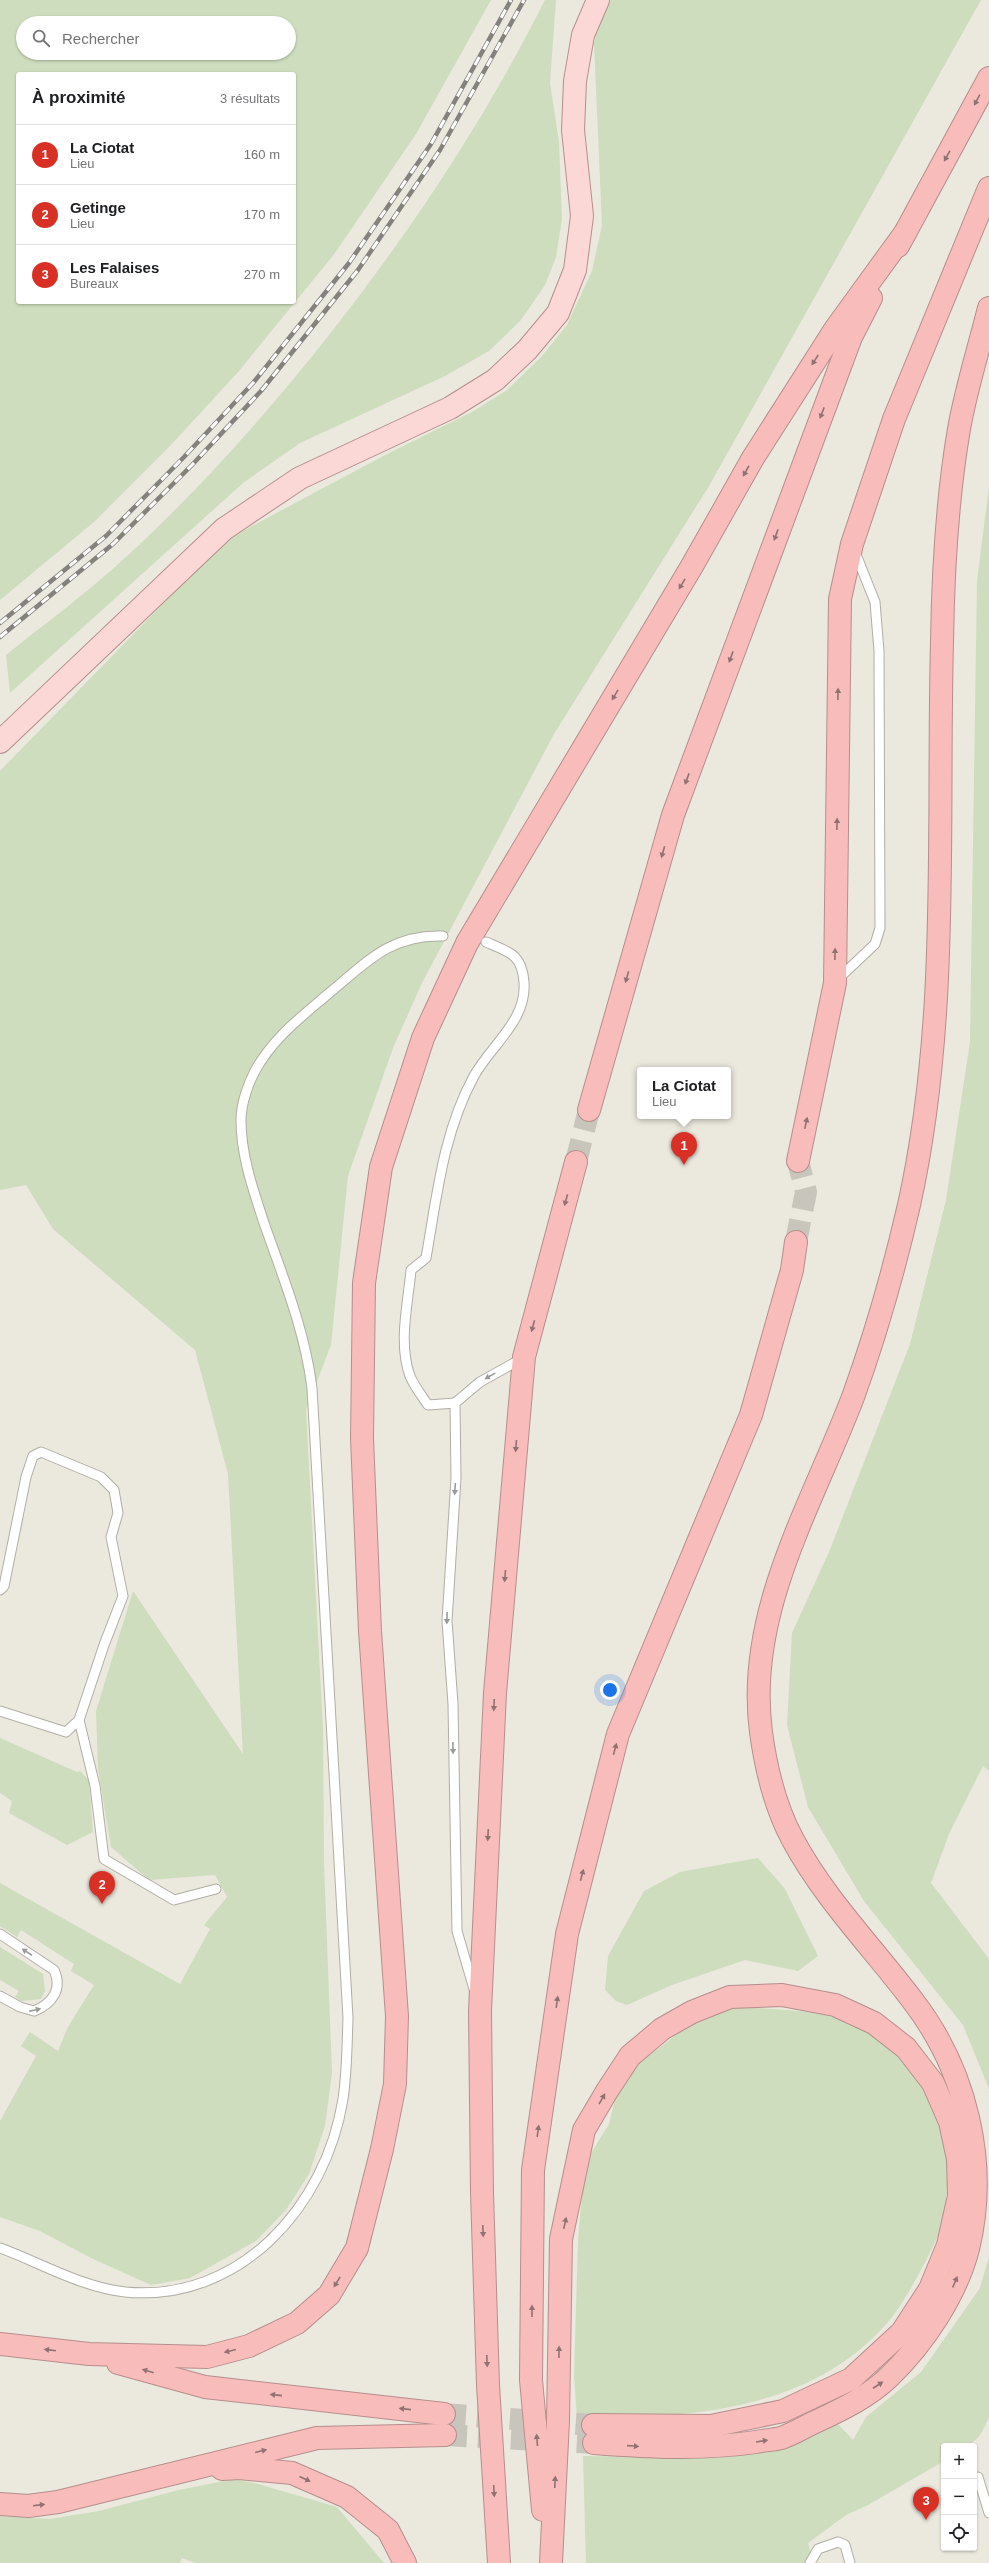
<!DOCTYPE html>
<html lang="fr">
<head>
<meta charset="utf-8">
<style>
	body { margin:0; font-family:Arial,sans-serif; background:#f2f2f2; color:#202124 }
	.controls { position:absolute; right:12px; bottom:12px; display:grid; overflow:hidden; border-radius:4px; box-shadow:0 1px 3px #0004 }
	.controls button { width:36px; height:36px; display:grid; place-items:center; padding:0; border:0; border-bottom:1px solid #e0e0e0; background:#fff; color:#202124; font:20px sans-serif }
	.you { position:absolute; left:610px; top:1690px; width:14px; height:14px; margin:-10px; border:3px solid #fff; border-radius:50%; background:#1a73e8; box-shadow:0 0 0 6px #1a73e833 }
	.badge { display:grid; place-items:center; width:26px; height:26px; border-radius:50%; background:#d93025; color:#fff; font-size:13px; font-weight:700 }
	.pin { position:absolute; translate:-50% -33px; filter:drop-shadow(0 1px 2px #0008) }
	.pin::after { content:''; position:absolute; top:21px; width:14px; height:12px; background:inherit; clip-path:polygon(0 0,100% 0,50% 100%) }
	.popup { position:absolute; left:637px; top:1067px; width:94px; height:52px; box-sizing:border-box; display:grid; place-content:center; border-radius:4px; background:#fff; filter:drop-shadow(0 1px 3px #0005); font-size:13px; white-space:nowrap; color:#757577 }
	.popup b { font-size:15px; color:#202124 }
	.popup::after { content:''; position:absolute; left:50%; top:100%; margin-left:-8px; border:8px solid transparent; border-top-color:#fff }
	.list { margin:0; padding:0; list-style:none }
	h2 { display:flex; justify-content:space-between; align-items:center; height:52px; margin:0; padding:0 16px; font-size:17px }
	h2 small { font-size:13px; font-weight:400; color:#757577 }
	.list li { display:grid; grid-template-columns:26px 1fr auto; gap:12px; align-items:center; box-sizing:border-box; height:60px; padding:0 16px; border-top:1px solid #e0e0e0 }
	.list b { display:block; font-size:15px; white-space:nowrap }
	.list p { margin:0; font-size:13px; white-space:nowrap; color:#757577 }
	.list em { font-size:13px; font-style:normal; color:#757577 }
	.icon { flex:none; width:22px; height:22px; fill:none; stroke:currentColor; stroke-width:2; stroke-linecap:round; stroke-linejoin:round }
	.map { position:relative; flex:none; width:989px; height:2563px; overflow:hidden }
	.search { position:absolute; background:#fff; box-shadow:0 1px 3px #0004; left:16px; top:16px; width:280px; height:44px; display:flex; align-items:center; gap:10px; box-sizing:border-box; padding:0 14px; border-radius:22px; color:#757577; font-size:15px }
	.panel { position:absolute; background:#fff; box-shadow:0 1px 3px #0004; left:16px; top:72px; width:280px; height:232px; border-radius:4px }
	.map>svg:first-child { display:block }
	.green { fill:#cdddbd; fill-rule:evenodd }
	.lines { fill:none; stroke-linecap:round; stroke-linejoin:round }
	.motorway-tunnel { stroke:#c8c5bc; stroke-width:22; stroke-dasharray:22 11; stroke-linecap:butt }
	.service-casing { stroke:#b1aea5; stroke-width:11 }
	.primary-casing { stroke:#b68e8c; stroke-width:24 }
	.motorway-casing { stroke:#b68e8c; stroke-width:24 }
	.service { stroke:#fff; stroke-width:9 }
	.primary { stroke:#fbd7d6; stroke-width:22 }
	.motorway { stroke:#f8bcbb; stroke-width:22 }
	.rail-casing { stroke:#84827c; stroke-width:4.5 }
	.rail { stroke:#fff; stroke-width:3; stroke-dasharray:9; stroke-linecap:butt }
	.oneway { fill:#907371 }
	.oneway2 { fill:#9c9c9a }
</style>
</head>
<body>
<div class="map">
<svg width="989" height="2563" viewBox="0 0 989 2563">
	<rect width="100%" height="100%" fill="#ebe8de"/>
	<g class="green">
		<path d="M0,0H491L416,134L335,253L239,371L171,445L94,522L0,600ZM23,23H289V53H23ZM18,74H294V302H18Z"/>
		<path d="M545,0H556L550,83L559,142L562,219L556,257L545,285L521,320L489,351L445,376L300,443L243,483L10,693L6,655C46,623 88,592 126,557C196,493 259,422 318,349C405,240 482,125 545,0Z"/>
		<path d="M606,0H981L709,486L554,734L422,983L393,1048L348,1176L331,1345L306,1410L323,1729L324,1863L332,2073L325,2126L309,2174L286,2210L256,2241L190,2278L151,2285L91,2258L40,2231L0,2217V2121L36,2056L21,2046L30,2032L58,2051L68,2027L94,1985L71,1971L74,1964L21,1930L17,1937L0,1926V1883L180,1984L210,1929L204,1925L227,1897L215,1875L149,1880L111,1847L98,1769L96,1711L133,1591L243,1754L228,1474L195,1350L53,1229L26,1185L0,1190V771L224,541L387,454L472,412L507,390L541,357L567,325L592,271L602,225L594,43Z"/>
		<path d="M989,487V1771L983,1766L949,1834L931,1883L989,1959V2089L963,2025L864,1901L808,1807L787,1725L792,1633L829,1552L910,1344L946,1200L970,1042L977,581Z"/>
		<path d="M0,1738L77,1772L80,1771L89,1780L93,1832L67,1845L9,1813L12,1801L0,1793Z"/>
		<path d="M758,1858L785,1889L818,1956L798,1971L745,1960L672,1985L627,2005L616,2001L605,1990L608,1956L644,1891L680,1872Z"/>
		<path d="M0,1947L43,1974L45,1991L41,1999L21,2001L15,1997L19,1991L0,1980Z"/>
		<path d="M737,2007C781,2010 829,2009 868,2029C927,2058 954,2137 946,2199C945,2207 945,2216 943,2223C934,2248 905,2303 888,2322C872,2341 850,2359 829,2371C754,2415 662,2418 577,2417L574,2377L578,2241L582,2193L590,2155L609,2124L615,2099L637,2065L698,2018Z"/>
		<path d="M989,2257V2417C977,2444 974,2446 944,2446V2461L868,2505L846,2515L808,2543L814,2563H586L583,2456L718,2458L788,2445L836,2422L853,2440L866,2417L921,2372L980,2288Z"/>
		<path d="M234,2479L258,2484L337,2507L384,2563H196L182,2558L180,2563H0V2516L50,2519L99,2511L179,2490Z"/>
	</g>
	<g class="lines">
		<g class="motorway-tunnel">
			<path d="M576,1162L589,1110"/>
			<path d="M796,1242L806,1192L798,1161"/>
			<path d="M444,2414L593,2425"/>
			<path d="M445,2435L594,2443"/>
		</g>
		<defs>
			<g id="service">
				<path d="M837,980L875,944L880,928L879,651L875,602L855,552"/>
				<path d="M455,1403L428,1405C422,1396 414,1386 410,1376C398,1343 408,1304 411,1270L426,1258C437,1196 443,1133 474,1076C491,1045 527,1021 524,982C522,954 509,952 486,942"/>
				<path d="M0,1590L4,1586L26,1477L33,1456L41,1452L101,1477L114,1490L118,1513L111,1537L123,1596L104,1645L79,1720L66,1732L0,1711"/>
				<path d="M79,1720L95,1786L104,1859L174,1900L216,1889"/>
				<path d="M0,1934L54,1970C63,1989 52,2004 34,2011L20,2007L0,1996"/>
				<path d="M474,1989L457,1931L453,1704L447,1621L456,1478L455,1403L480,1382L523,1358"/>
				<path d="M0,2248C41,2263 81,2287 125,2292C240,2303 326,2206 343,2099C347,2073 347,2045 348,2018L312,1388C305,1331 283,1277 264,1223C253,1189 241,1156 241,1120C241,1104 248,1084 255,1071C272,1039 301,1017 328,994C366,963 390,934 443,936"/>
				<path d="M978,2477L989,2513"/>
				<path d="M810,2563L818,2549L838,2542L845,2545L850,2563"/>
			</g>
			<path id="primary" d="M0,742L224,529L300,478L450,408L495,380L527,350L558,313L575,270L582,216L573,130L575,81L583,35L598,0"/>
			<g id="motorway">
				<path d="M898,246L989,78"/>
				<path d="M589,1110L673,815L851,337L871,298"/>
				<path d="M798,1161L835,983L840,599L852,544L894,419L989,188"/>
				<path d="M0,2344L89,2354L207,2357L249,2346L297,2323L329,2295L357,2248L382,2149L395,2084L397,2016L370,1631L362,1438L364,1283L381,1167L423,1038L467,943L692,566L753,458L836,328L905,233"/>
				<path d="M118,2363L205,2387L444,2414"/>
				<path d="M594,2443C649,2447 702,2450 756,2442C765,2440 773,2440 781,2438C793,2434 804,2427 815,2422C841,2410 870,2396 890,2376C924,2343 956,2295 968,2249C989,2163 966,2070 913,2001C873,1948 824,1898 793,1840C775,1807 766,1769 761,1732C745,1613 812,1505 853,1397C876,1334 894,1270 909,1205C950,1020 937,830 942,642C943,572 947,499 959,429C966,389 979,348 989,308"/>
				<path d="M222,2469L239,2468L292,2473L347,2497L388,2530L405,2563"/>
				<path d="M0,2504L28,2506L58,2502L317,2438L445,2435"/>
				<path d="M543,2510L531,2380L533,2170L567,1934L618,1734L751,1415L792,1270L796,1242"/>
				<path d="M499,2563L488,2385L482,2192L480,2011L495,1693L524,1357L576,1162"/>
				<path d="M551,2563L558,2421L561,2239L584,2130L607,2091L630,2056L662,2029L692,2012L730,1997L782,1995L835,2005L874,2023L906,2048L933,2083L950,2122L958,2159L959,2196L948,2245L930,2289L902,2332L851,2379L783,2411L711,2426L593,2425"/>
			</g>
		</defs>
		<use href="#service" class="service-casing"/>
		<use href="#primary" class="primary-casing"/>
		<use href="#motorway" class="motorway-casing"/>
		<use href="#service" class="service"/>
		<use href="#primary" class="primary"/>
		<use href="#motorway" class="motorway"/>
		<defs>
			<g id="rail">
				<path d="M0,623L106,536L184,457L253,383L349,263L431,144L511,0"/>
				<path d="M0,637L113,544L192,465L261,391L358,270L440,150L524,0"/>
			</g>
		</defs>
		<use href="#rail" class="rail-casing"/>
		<use href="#rail" class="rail"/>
	</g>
	<defs><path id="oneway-solid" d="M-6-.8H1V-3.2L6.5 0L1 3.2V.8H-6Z"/></defs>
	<g class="oneway">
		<use href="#oneway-solid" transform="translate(977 100) rotate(118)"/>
		<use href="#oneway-solid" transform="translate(947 156) rotate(119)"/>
		<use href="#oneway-solid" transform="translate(815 360) rotate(123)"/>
		<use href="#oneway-solid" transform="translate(822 413) rotate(111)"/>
		<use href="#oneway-solid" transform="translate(746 471) rotate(119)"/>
		<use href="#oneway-solid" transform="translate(776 535) rotate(110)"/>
		<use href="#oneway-solid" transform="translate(682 584) rotate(121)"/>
		<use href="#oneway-solid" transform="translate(731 657) rotate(110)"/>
		<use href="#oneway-solid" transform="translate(838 694) rotate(-89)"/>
		<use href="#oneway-solid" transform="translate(615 695) rotate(121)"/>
		<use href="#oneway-solid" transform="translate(687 779) rotate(110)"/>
		<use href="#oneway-solid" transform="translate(837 824) rotate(-89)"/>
		<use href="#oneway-solid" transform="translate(663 852) rotate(106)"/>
		<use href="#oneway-solid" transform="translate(835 954) rotate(-89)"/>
		<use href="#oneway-solid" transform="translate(627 977) rotate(106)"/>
		<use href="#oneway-solid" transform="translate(806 1123) rotate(-78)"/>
		<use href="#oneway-solid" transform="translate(566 1200) rotate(105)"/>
		<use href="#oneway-solid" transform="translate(533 1326) rotate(105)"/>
		<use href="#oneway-solid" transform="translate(516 1446) rotate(95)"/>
		<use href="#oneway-solid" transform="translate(505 1576) rotate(95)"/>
		<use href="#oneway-solid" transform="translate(494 1705) rotate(93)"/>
		<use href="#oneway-solid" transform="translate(615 1749) rotate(-75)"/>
		<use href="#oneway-solid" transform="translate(488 1835) rotate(93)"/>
		<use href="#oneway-solid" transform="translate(582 1875) rotate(-75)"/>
		<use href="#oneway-solid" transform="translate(557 2002) rotate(-82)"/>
		<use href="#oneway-solid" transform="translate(602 2099) rotate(-60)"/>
		<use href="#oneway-solid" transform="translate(538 2131) rotate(-82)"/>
		<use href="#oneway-solid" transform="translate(565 2223) rotate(-78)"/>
		<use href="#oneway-solid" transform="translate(483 2231) rotate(88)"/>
		<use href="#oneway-solid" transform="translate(337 2282) rotate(121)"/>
		<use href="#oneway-solid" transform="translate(955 2282) rotate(-67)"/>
		<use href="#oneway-solid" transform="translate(532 2311) rotate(-90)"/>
		<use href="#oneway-solid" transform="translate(50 2350) rotate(-173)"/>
		<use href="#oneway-solid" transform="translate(230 2351) rotate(166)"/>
		<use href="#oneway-solid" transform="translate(559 2352) rotate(-89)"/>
		<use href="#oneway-solid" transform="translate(487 2361) rotate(88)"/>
		<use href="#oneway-solid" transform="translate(148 2371) rotate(-164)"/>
		<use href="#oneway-solid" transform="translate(878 2385) rotate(-33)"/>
		<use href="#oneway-solid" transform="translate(276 2395) rotate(-174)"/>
		<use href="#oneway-solid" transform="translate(405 2409) rotate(-174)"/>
		<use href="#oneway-solid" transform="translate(537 2440) rotate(-95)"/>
		<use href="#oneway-solid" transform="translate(762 2441) rotate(-9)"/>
		<use href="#oneway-solid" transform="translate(633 2446) rotate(4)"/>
		<use href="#oneway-solid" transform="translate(261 2451) rotate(-14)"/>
		<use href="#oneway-solid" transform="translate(305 2479) rotate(24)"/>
		<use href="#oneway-solid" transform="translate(555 2482) rotate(-87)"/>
		<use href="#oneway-solid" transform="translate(494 2491) rotate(87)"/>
		<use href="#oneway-solid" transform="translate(39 2505) rotate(-7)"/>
	</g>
	<g class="oneway2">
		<use href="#oneway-solid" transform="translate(490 1376) rotate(151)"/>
		<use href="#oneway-solid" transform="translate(455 1489) rotate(94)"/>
		<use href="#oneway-solid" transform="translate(447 1618) rotate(91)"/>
		<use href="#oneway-solid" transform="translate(453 1748) rotate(89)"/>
		<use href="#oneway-solid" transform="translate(27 1952) rotate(-147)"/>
		<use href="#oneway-solid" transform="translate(35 2010) rotate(-13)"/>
	</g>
</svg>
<div class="controls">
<button>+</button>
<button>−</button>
<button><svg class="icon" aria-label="locate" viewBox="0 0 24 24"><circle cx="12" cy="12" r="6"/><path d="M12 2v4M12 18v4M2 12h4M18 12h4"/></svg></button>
</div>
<div class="you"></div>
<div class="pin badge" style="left:684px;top:1165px">1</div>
<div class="popup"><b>La Ciotat</b>Lieu</div>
<div class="pin badge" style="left:102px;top:1904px">2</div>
<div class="pin badge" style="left:926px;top:2520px">3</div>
<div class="search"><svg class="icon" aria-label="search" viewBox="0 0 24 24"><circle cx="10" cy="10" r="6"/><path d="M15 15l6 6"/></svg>Rechercher</div>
<section class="panel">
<h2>À proximité<small>3 résultats</small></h2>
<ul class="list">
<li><span class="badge">1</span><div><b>La Ciotat</b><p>Lieu</p></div><em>160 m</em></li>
<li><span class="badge">2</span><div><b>Getinge</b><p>Lieu</p></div><em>170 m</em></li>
<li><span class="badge">3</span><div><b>Les Falaises</b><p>Bureaux</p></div><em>270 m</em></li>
</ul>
</section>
</div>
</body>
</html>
